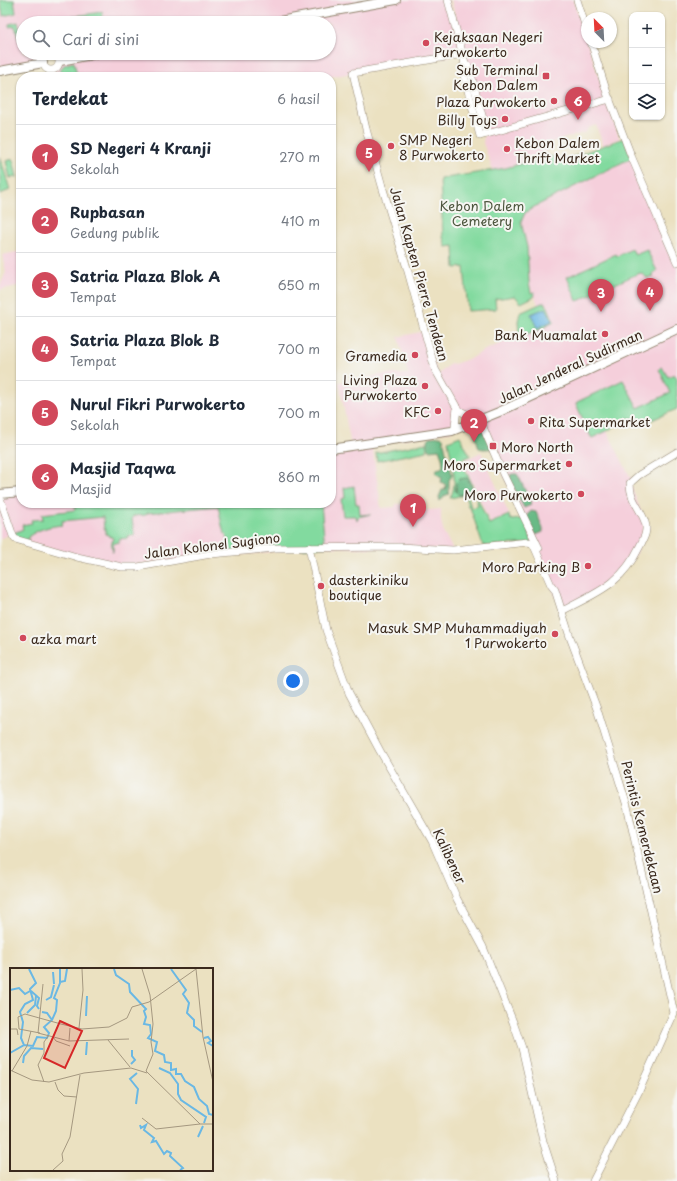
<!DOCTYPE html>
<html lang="id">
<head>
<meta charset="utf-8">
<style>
	body { margin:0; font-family:"Playpen Sans",sans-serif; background:#f2f2f3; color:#1f2937 }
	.controls { position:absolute; right:12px; top:12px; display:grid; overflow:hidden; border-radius:8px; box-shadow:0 1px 3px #0004 }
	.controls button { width:36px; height:36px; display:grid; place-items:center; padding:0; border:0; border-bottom:1px solid #e0e1e3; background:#fff; color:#1f2937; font:20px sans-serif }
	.compass { position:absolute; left:581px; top:12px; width:36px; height:36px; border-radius:50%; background:#fff; box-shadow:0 1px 3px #0004; rotate:336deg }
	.you { position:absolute; left:293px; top:681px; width:14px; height:14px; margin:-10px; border:3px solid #fff; border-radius:50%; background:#1a73e8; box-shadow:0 0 0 6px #1a73e833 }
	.badge { display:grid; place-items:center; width:26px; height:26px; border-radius:50%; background:#d1495b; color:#fff; font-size:13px; font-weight:700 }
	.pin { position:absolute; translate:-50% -33px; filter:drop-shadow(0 1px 2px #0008) }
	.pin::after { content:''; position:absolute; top:21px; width:14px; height:12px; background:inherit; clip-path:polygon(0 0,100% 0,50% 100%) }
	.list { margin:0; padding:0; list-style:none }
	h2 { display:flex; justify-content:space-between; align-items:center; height:52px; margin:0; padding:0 16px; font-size:17px }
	h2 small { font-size:13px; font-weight:400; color:#747a83 }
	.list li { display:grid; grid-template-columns:26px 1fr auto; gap:12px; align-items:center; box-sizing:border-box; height:64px; padding:0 16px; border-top:1px solid #e0e1e3 }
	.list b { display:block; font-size:15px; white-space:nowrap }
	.list p { margin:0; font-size:13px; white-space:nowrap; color:#747a83 }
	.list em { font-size:13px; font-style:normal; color:#747a83 }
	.icon { flex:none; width:22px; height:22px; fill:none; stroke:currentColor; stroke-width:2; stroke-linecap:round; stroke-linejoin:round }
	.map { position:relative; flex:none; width:677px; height:1181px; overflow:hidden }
	.search { position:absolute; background:#fff; box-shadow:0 1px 3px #0004; left:16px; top:16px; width:320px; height:44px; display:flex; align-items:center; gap:10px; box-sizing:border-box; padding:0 14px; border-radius:22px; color:#747a83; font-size:15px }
	.panel { position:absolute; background:#fff; box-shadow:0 1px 3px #0004; left:16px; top:72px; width:320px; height:436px; border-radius:16px }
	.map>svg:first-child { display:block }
	.built { fill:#f5cfdb; fill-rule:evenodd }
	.green { fill:#82da9f; stroke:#5e825e; fill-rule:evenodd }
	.forest { fill:#69ba86; stroke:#527252 }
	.water { fill:#6ab8e4; stroke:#527181 }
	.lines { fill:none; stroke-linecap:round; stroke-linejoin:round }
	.secondary-casing { stroke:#938670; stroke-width:8 }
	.primary-casing { stroke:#938670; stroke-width:10 }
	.secondary { stroke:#fff; stroke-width:7 }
	.primary { stroke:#fff; stroke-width:8 }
	.poi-dot { fill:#d1495b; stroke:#f6f6f2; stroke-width:1.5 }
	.labels { text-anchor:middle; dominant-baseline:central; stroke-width:4; stroke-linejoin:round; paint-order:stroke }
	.poi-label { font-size:13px; fill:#3b2a1e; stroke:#f6f6f2; text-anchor:end }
	.park-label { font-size:13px; fill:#4d563e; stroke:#f6f6f2 }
	.street-label { font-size:13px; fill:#3b2a1e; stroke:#f6f6f2 }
	.inset-river { fill:none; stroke:#6ab8e4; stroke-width:2 }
	.inset-road { fill:none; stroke:#a59880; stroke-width:1 }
	.view { fill:#d62828; fill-opacity:0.15; stroke:#d62828; stroke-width:2 }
	.inset-edge { fill:none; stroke:#3b2a1e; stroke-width:2 }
</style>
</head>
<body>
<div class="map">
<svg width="677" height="1181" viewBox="0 0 677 1181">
	<rect width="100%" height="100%" fill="#f6f6f2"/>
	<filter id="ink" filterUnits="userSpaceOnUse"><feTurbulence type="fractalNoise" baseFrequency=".025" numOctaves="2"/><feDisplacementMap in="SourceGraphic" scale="8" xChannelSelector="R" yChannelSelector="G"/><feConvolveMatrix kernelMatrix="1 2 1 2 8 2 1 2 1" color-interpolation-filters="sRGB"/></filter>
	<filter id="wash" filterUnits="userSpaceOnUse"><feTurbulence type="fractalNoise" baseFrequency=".012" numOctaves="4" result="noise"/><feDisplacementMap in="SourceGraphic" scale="16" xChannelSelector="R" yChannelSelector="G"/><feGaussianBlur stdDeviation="0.9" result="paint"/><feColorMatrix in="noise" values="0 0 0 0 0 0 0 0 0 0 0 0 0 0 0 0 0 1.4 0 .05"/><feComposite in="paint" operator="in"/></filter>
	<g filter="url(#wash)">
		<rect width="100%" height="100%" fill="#ebe1c1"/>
		<g class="built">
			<path d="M0,0H448L463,54L329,77H325L324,74L307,77H57L54,70L59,67L60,61L58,57L53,54L47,55L43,59L37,57L29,65L0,71ZM23,23H329V53H23Z"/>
			<path d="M451,0H573L620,140L618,139L603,145L596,125L588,128L586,132L552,142L541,158L493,171L483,143L485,129Z"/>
			<path d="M631,158L677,263V409L645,423L641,419L636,423L633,419L628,418L607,431L632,480L630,483L645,522L637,553L609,585L562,611L480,420L458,408L452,431L372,444L381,508L395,507L396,504H403L406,505V507L408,508L417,511L441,509V521L444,533L453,550L325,547L116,566L28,543L12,533L0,539V494L21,492V503H331V450L351,446L339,382L385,374H408L398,337L425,331L438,375L451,363L454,364L471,358L485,350L519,336L537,331L554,322L547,304L542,303L538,305L534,293H532L529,282L527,247L521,222L525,213L534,207ZM646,250L634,257L570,284L567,278L616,254L617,256L635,255Z"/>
			<path d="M21,251V285L0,290V286L6,272L2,255Z"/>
			<path d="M481,452L509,514L490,523L463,461Z"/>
		</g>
		<g class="green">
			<path d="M0,0H14L16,13L3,16Z"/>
			<path d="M102,12L104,23H62L61,18Z"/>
			<path d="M18,22L22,41H19L15,26L9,27V24Z"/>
			<path d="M74,62L77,75H74V77H60C59,66 64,64 74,62Z"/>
			<path d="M624,138L631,158L534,207L525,213L521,222L527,247L529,282L531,293L534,292L535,296L521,303L515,296L495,299L496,309L468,311L464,267L455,268L454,246L446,247L443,237L440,179L506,168L541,158L542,161L551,156L561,161Z"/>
			<path d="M0,156L10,190L0,194Z"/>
			<path d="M13,159L17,177L10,178L6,161Z"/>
			<path d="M632,249L635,255L647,250L657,271L653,273L654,276L647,278L641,273L637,274L580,300L577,301L567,277L616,254L617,256Z"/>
			<path d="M542,303H545L548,307L554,322L537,331L519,336L518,321L520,313Z"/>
			<path d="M662,367L668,377L674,374L677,378V409L645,423L641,419L636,423L633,419L628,418L607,431L592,438L591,437L576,404L577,402L623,380L638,408L670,393L659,369Z"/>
			<path d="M460,436L470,456L461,460L489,524L509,515L510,519L513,520L525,518L532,543L483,546L471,510L468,506L465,495L450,498C459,482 451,458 448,441ZM467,478L468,480L469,493L458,494L456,492L455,487L460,479ZM475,493L478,506L471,508L468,495Z"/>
			<path d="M426,443L427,451L377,461L376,453Z"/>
			<path d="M354,486L356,504H359L360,515L371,514L358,517L357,520L356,516H343L341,499L345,498L344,488Z"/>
			<path d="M93,503H321L325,547L227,553L229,541L223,530L218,506L147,513L146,515L133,516L132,518L134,535L128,536V538L119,539V542L113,544V552H112L113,548L111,547L113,538L106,534V529H104L103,517L62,521L63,525C50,526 38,529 28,537V543L13,536L14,533L23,529L22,525L32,523L31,520L43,519L42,514L75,510V506Z"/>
		</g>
		<g class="forest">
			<path d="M478,428H482L492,449C488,448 484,450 479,448L475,435Z"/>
			<path d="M441,436L443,438L449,465L452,473V476L449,480V494L444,496L440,501L439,497L442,490H445L446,485L441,482L442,478L436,473L437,469L441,468L443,466L442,457L439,449L429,450C427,447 427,440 430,437Z"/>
			<path d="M512,474H517L519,477L530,501L531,505L524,508L510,480V475Z"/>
			<path d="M467,478L473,490V492L459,495L456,492V483L460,479Z"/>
			<path d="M531,511L536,512L543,528V532L536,535L526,516Z"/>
		</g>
		<path class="water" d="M546,308L552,321L537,328L531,314Z"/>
	</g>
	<g filter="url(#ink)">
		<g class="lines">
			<defs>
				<g id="secondary">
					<path d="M448,0L465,63L469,67L487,134"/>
					<path d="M577,0L587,31"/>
					<path d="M591,42L607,93L632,158L677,262"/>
					<circle cx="51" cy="62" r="8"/>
					<path d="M463,54L353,73L366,129L382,186L407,268L435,369L457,408L462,412L480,420L503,474L539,548"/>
					<path d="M465,63L462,68L480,136L610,99"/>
					<path d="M457,408L455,426L462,427"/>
					<path d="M0,498L13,536L15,539L77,557L122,567H138L211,554L276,548L400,547L453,550L528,542L532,543L534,546L551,585L555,590L570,637L597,709L627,806L674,1013L639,1091L593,1181"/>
					<path d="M309,547L326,630L349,693L380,751L432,841L457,899L483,947L513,1022L522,1048L543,1141L556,1181"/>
					<path d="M562,611C598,592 621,585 640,546C644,538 648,531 645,522C640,507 630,501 630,483L639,475L677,452"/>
				</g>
				<g id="primary">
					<path d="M268,23L396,0"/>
					<path d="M60,61L102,53"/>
					<path d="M0,71L43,63"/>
					<path d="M331,449L452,431L499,412L677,329"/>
					<path d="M0,494L21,492"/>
				</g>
			</defs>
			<use href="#secondary" class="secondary-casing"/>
			<use href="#primary" class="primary-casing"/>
			<use href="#secondary" class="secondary"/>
			<use href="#primary" class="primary"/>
		</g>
	</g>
	<g class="poi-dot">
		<circle cx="426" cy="43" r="4"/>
		<rect x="542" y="72" width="8" height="8" rx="2"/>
		<circle cx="554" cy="101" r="4"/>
		<circle cx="505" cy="119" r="4"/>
		<circle cx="391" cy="146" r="4"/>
		<circle cx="507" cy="149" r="4"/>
		<circle cx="605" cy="334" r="4"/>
		<circle cx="415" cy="355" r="4"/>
		<circle cx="425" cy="386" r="4"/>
		<circle cx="438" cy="411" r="4"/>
		<circle cx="531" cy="421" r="4"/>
		<rect x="489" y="442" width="8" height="8" rx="2"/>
		<circle cx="569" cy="464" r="4"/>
		<circle cx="581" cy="494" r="4"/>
		<circle cx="588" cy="566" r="4"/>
		<circle cx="321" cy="586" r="4"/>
		<circle cx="555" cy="634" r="4"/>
		<circle cx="23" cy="638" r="4"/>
	</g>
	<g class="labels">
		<g class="poi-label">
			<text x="434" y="36" text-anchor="start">Kejaksaan Negeri<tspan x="434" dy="15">Purwokerto</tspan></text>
			<text x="538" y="69">Sub Terminal<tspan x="538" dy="15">Kebon Dalem</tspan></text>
			<text x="546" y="101">Plaza Purwokerto</text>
			<text x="497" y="119">Billy Toys</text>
			<text x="399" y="139" text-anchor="start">SMP Negeri<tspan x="399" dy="15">8 Purwokerto</tspan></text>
			<text x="515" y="142" text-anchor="start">Kebon Dalem<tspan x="515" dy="15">Thrift Market</tspan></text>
			<text x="597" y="334">Bank Muamalat</text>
			<text x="407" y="355">Gramedia</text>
			<text x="417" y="379">Living Plaza<tspan x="417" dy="15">Purwokerto</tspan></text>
			<text x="430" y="411">KFC</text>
			<text x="539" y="421" text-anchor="start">Rita Supermarket</text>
			<text x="501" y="446" text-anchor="start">Moro North</text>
			<text x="561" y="464">Moro Supermarket</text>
			<text x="573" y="494">Moro Purwokerto</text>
			<text x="580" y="566">Moro Parking B</text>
			<text x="329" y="579" text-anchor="start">dasterkiniku<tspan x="329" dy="15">boutique</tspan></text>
			<text x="547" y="627">Masuk SMP Muhammadiyah<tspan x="547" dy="15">1 Purwokerto</tspan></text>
			<text x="31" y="638" text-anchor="start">azka mart</text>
		</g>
		<g class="park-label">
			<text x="482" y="205">Kebon Dalem<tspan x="482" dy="15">Cemetery</tspan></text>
		</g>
		<g class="street-label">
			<text transform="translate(420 274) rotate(74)">Jalan Kapten Pierre Tendean</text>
			<text transform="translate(570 366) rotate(-25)">Jalan Jenderal Sudirman</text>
			<text transform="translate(212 545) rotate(-7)">Jalan Kolonel Sugiono</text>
			<text transform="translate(643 827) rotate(76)">Perintis Kemerdekaan</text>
			<text transform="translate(450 856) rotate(65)">Kalibener</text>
		</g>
	</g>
	<g transform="translate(10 968)">
		<rect width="203" height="203" fill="#ebe1c1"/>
		<path class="inset-river" d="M104,1L106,7L119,16L120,24L136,41L134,43L136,49L134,56L140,57L141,66L138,70L147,74L145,83L154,87L155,94L161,95V102L166,101V106H171L175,113L184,119L189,131L197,138L199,146L203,147M161,1L176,22L173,26L179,35L177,45L184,52V58L192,64M43,4L44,16M50,14L55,13L57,1M0,22L9,20L15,26L20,23M21,23L29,30L27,38L29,41M36,32L41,29L44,17M32,44L37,45L42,52M17,45L25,37L26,28M76,48L77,28M194,70L198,69L201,73L198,75L203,78M14,77L23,78L27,69L37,70L39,65L34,59L42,52L46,43L47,32L44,30L50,15V1M0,85L14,77L11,70L13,54L10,44L15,36L23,32L20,21L26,15L19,1M76,87L77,74M13,95L14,88L21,80L33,81M121,96L125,92L122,88V82M149,100L160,105L168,116V126L171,132L196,149L194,155M126,136L128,121L120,111L127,105M130,157L131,160L136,157L134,162L144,170L142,174L146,173L154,186L157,183L161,185L160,188L173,200L170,202M188,169L193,158"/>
		<path class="inset-road" d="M132,1L140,27L143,56L141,74L143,86L136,103M186,1L193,69L203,114M51,56L72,61L99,59L117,50L122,39L139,34L186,1M69,60L73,22L72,1M0,61H7L8,67M28,65L59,73L119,71M28,65L33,16M30,65L9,61L8,49L15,46L51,56M43,69L46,73L60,78M98,72L120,99M59,73L60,60M0,102L22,112L39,114L74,105L121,100L137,105M2,103L17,78L21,63M136,103L190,156H203M34,114L28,97L34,85V74L39,67M45,114L48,122L54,128L67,129M132,150L146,161L190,156M43,202L53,193L52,186L60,169L70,107"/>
		<path class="view" d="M50,53L72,63L55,100L34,90Z"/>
		<rect width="203" height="203" class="inset-edge"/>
	</g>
</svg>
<div class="controls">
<button>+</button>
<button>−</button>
<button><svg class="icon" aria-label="layers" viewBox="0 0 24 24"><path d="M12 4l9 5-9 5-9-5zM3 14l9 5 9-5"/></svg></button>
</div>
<svg class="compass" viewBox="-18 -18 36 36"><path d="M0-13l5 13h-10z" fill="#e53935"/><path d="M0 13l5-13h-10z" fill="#747a83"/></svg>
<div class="you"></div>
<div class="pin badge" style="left:413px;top:527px">1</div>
<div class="pin badge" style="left:474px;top:442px">2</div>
<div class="pin badge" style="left:601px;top:312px">3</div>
<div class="pin badge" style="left:650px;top:311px">4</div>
<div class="pin badge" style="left:369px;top:172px">5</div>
<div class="pin badge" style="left:578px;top:120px">6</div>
<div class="search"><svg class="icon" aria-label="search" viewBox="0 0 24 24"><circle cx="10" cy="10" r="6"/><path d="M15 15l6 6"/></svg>Cari di sini</div>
<section class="panel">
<h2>Terdekat<small>6 hasil</small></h2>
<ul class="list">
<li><span class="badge">1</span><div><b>SD Negeri 4 Kranji</b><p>Sekolah</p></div><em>270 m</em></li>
<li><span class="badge">2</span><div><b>Rupbasan</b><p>Gedung publik</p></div><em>410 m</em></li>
<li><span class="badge">3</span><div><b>Satria Plaza Blok A</b><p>Tempat</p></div><em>650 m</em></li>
<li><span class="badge">4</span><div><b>Satria Plaza Blok B</b><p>Tempat</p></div><em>700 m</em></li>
<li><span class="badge">5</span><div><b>Nurul Fikri Purwokerto</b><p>Sekolah</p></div><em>700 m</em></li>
<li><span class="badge">6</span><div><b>Masjid Taqwa</b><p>Masjid</p></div><em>860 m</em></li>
</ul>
</section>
</div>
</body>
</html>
